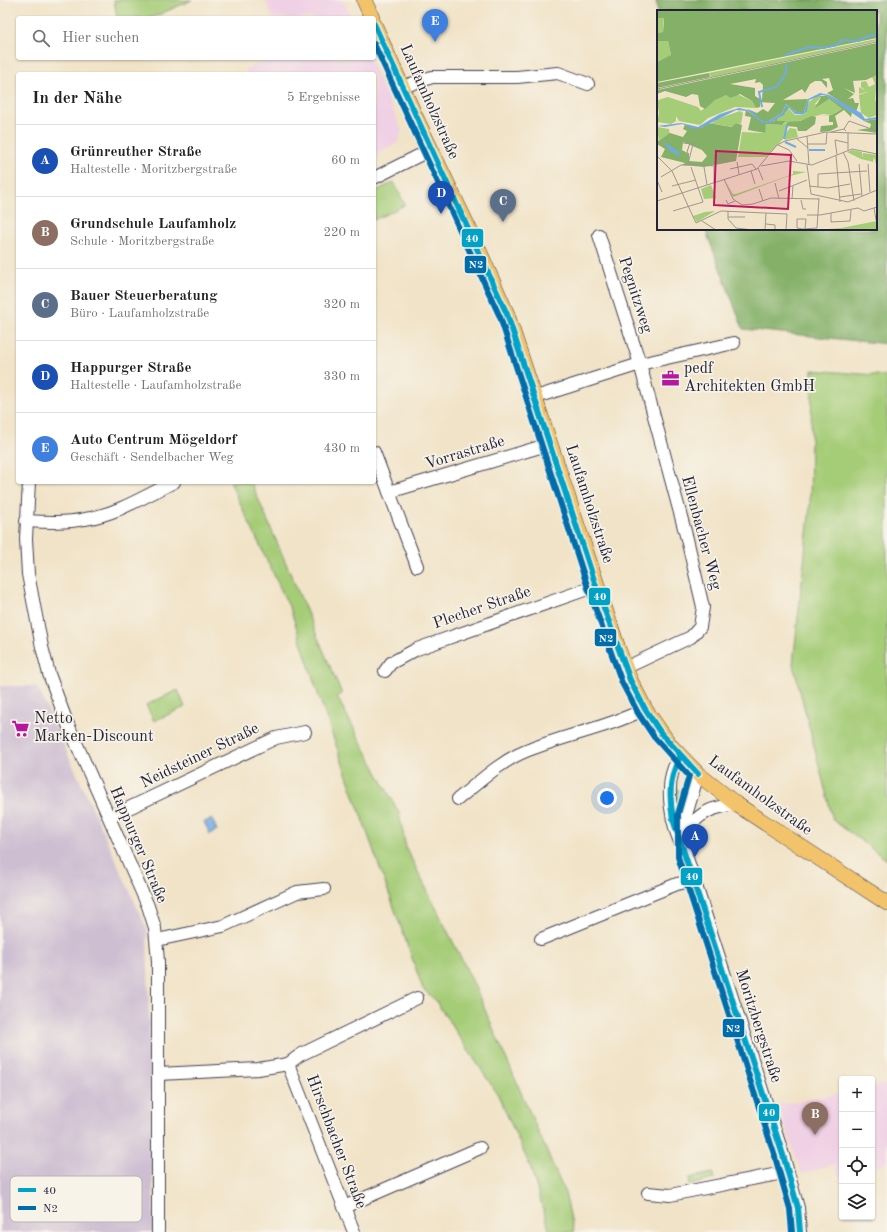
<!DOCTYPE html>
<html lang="de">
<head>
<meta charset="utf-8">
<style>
	body { margin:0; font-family:"Old Standard TT",serif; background:#f2f2f2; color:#222 }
	.controls { position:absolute; right:12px; bottom:12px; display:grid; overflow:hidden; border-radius:4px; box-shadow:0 1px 3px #0004 }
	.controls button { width:36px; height:36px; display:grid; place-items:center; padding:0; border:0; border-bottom:1px solid #e0e0e0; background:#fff; color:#222; font:20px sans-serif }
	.you { position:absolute; left:607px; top:798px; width:14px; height:14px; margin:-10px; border:3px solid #fff; border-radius:50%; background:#1a73e8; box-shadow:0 0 0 6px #1a73e833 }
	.badge { display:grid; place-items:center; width:26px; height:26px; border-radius:50%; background:#ea580c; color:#fff; font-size:13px; font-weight:700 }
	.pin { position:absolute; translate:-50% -33px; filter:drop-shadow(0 1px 2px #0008) }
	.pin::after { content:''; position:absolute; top:21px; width:14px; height:12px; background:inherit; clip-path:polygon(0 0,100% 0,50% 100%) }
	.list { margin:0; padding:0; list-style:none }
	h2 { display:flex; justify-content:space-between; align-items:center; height:52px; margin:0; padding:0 16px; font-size:17px }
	h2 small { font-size:13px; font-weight:400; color:#767676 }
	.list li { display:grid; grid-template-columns:26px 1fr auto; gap:12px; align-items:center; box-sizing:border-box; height:72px; padding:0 16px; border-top:1px solid #e0e0e0 }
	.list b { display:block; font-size:15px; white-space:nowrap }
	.list p { margin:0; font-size:13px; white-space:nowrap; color:#767676 }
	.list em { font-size:13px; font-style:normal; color:#767676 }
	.icon { flex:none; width:22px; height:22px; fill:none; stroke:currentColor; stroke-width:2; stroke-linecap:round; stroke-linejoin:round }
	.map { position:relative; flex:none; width:887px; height:1232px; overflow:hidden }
	.search { position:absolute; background:#fff; box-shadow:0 1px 3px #0004; left:16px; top:16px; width:360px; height:44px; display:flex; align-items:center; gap:10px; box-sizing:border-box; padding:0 14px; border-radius:4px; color:#767676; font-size:15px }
	.panel { position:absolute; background:#fff; box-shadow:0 1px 3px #0004; left:16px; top:72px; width:360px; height:412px; border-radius:4px }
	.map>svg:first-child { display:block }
	.built { fill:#f0d0e5 }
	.industrial { fill:#cebed2 }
	.green { fill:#a5cc77; stroke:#647759 }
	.forest { fill:#84b068; stroke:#536952 }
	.water { fill:#71abe1; stroke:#4a668e }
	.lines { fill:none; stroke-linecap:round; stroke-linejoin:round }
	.minor-casing { stroke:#413f50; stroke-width:14 }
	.major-casing { stroke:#413f50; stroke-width:16 }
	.minor { stroke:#fff; stroke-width:12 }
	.major { stroke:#f2c36a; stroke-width:15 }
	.bus-1-casing { stroke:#f7f3e8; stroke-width:9 }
	.bus-2-casing { stroke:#f7f3e8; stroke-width:9 }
	.bus-1 { stroke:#02a2c7; stroke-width:6 }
	.bus-2 { stroke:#006ca9; stroke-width:6 }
	.labels { text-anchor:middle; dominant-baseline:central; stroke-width:3.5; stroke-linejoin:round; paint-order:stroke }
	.street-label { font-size:16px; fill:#22223b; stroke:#f7f3e8 }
	.poi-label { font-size:16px; fill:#22223b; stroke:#f7f3e8; text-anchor:start }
	.inset-river { fill:none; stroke:#71abe1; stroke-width:2 }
	.inset-road { fill:none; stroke:#9e968f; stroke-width:1 }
	.view { fill:#c2185b; fill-opacity:0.15; stroke:#c2185b; stroke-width:2 }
	.inset-edge { fill:none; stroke:#22223b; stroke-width:2 }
	.key { fill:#f7f3e8; stroke:#b7b4b4; stroke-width:1 }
	.key-label { font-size:11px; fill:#22223b }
	.line-badge { stroke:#f7f3e8; stroke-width:1.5 }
	.badge-label { font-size:11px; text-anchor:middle; font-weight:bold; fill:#fff }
</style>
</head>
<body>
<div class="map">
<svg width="887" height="1232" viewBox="0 0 887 1232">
	<rect width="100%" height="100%" fill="#f7f3e8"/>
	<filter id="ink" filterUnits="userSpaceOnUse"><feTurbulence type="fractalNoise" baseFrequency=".025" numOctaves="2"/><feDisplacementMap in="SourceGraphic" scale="8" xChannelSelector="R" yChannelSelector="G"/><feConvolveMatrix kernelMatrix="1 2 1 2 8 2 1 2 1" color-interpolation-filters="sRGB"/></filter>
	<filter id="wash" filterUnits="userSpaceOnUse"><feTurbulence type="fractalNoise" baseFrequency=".012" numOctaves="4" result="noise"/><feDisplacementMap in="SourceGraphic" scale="16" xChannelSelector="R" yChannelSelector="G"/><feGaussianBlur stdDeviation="0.9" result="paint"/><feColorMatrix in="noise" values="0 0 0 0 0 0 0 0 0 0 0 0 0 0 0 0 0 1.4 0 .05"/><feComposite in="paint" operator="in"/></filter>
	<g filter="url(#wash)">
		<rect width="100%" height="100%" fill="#f1e3c7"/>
		<g class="built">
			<path d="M265,0H343L351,18H273Z"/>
			<path d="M270,58H369L402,131L397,143L374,156V74H247L245,70Z"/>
			<path d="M887,1084V1162L872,1170V1087Z"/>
			<path d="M842,1093V1176L839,1177L834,1164L802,1174L778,1105Z"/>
		</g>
		<path class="industrial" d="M0,686H37L147,929L154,1232H0Z"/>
		<g class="green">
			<path d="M114,0H192L151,18H117Z"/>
			<path d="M394,182L405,205L374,220V192Z"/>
			<path d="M812,370L887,376V860L833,820L793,664L810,506Z"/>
			<path d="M230,482H251L342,694L337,697L399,813L406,848L471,978L565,1193L574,1232H550L530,1166L498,1095L435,1000L423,989L321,703L291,611Z"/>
			<path d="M178,690L185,707L154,721L146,705Z"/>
			<path d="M675,788L684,793L679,811L677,812Z"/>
			<path d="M713,1173L714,1179L690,1185L689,1178Z"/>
		</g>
		<path class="forest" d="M656,0H887V344L743,329L705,229H876V11H658V16Z"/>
		<path class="water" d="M212,819L217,830L210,834L204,822Z"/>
	</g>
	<g filter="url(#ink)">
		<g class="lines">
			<defs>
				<g id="minor">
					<path d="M402,87L432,77H517L558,73L588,84"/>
					<path d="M374,178L430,150"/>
					<path d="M599,235L640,364L687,539L703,607L700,627L691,637L625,668"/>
					<path d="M536,397L640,364L734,343"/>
					<path d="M374,452L417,566"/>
					<path d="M29,482L26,539L28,574L42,647L49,674L66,720L148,906L155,928L158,961V1232"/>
					<path d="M389,492L550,444"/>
					<path d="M26,521C46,522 66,523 85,519C117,514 145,496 174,482"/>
					<path d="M385,671L391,663L417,649L596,586"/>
					<path d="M680,757C661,782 672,829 686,855L783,1155L798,1208L800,1232"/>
					<path d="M458,799C479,782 501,761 526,751C565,735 607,728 645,709"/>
					<path d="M110,817L276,738L305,732"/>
					<path d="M686,832C698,812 714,807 736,804"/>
					<path d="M686,851V815L698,774"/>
					<path d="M541,939L677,884L694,880"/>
					<path d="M157,940L223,926L297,892L324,889"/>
					<path d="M288,1064L354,1232"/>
					<path d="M159,1074L258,1069L288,1064L300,1055L417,998"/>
					<path d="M648,1193L670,1195L788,1172"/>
					<path d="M344,1207L480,1148"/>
				</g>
				<g id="major">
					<path d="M364,0L372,18"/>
					<path d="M374,24L416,118L473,237L507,314L619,651L630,680L645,709L670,745L698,774L736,804L887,903"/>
				</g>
			</defs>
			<use href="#minor" class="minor-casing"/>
			<use href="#major" class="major-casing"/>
			<use href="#minor" class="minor"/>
			<use href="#major" class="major"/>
			<defs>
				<g id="bus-1">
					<path d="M374,24L507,314L596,586L630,680L645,709L660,732L698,774"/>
					<path d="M680,757C669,777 669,797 673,819L783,1155L798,1208L800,1232"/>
				</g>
				<path id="bus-2" d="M374,44L500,317L588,588L622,683L638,713L654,737L689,776L678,814V857L775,1157L790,1209L792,1232"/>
			</defs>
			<use href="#bus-1" class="bus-1-casing"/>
			<use href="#bus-2" class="bus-2-casing"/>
			<use href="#bus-1" class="bus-1"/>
			<use href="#bus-2" class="bus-2"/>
		</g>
	</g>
	<defs>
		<symbol id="office-bare" viewBox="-9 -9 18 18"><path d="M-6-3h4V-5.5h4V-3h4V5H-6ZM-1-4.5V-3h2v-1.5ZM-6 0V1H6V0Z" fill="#b5179e" stroke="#f7f3e8" stroke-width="2.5" paint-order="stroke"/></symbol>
		<symbol id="supermarket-bare" viewBox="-9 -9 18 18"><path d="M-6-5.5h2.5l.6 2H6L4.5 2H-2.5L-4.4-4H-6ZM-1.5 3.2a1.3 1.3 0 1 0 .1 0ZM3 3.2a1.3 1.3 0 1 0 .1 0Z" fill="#b5179e" stroke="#f7f3e8" stroke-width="2.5" paint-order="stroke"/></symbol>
	</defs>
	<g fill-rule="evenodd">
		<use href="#office-bare" x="658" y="366" width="25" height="25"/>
		<use href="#supermarket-bare" x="8" y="716" width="25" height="25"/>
	</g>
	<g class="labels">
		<g class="street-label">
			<text transform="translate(429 102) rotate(66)">Laufamholzstraße</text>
			<text transform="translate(635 295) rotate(72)">Pegnitzweg</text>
			<text transform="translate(465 453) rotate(-17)">Vorrastraße</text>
			<text transform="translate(589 504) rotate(72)">Laufamholzstraße</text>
			<text transform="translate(701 533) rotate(75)">Ellenbacher Weg</text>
			<text transform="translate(482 608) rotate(-19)">Plecher Straße</text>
			<text transform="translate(200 756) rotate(-26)">Neidsteiner Straße</text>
			<text transform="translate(760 796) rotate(36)">Laufamholzstraße</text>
			<text transform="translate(138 845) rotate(67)">Happurger Straße</text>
			<text transform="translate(758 1026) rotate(72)">Moritzbergstraße</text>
			<text transform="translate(336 1142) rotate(69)">Hirschbacher Straße</text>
		</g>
		<g class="poi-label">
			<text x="684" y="369">pedf<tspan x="684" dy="18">Architekten GmbH</tspan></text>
			<text x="34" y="719">Netto<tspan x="34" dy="18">Marken-Discount</tspan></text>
		</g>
	</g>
	<g transform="translate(657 10)">
		<rect width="220" height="220" fill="#f1e3c7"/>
		<path d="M1,2V8L7,7L6,22L0,23ZM220,29V31L54,67L52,63ZM0,31H11L14,46L0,52ZM220,65L218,91L220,90V105L212,108L204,103L202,85L213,81L202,84V77L209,81L204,77V72L209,71L212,77L218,74L215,67ZM80,84L95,91L99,98L78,97L51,108L43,115L22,111L19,106V111L14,114L0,112L2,103L0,91L4,89L11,87L41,97L44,101L63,86L70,85L75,88ZM161,86L164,87L157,95L172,89L185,99L175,105L166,104L132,114L126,129L109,147H81L85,122L107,123L109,114L125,115L129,112L120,111V108L129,103L130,97L138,105L148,104L152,92ZM83,101L86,103L84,114L79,113L76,117L58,114L52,116L60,109ZM0,117L12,119L13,126L2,131ZM133,118L139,119L141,127L128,130V124ZM195,140L205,142V148L206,143L220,145V157L217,147L216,152L213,151L215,146L213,151L204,149L190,142ZM136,161L149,162L129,167L76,187L69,172L76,184H79L136,164ZM54,175L59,188L47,189L44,179ZM58,201L40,212L36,206L48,202ZM220,211V220H157L184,218Z" fill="#a5cc77"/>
		<path d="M0,0H220V28L0,72V52L14,45L11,31H0V23L6,22L7,13V8H1ZM220,33V65L209,70L196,71L198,83L187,78L197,84L191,89L196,88L198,93H202L199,102L170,83L176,80L172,68L165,69L170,72V78L164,71H158L153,74L148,83L145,79L126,90L151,89L147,102H139L129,94L125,103L112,111H105L90,99L100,103L106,99L111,102L118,93L103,92V97L99,98L95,91L83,84L74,88L69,85L58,90L48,99L43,96L41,85L35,84L29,87L8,81L0,84V80ZM99,69L98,73L103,72L106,75L105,90L98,86V78L73,74ZM52,63L53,67L0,78V73ZM160,86H170L190,99L195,103L194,107L187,100L178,106L181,117L173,121L163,122L164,116L176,115V112H172V105L162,106L175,105L185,99L172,89L158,98L164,87L161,86L151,93ZM129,96L132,97L127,105L120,108V111H129L125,115L109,114L108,123L91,120L94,107L88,106L89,100L107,113L117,111L120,107L124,106ZM155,106L159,107L158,114L149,121H141L140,117L129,116L131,112L143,111ZM220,109V123L200,120L213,118L214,114L207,111ZM51,113L75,117L79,113L85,115L79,151L47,157L25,155L28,153L4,147L8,139L0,134V129L2,131L13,123L26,127L30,121L26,119L28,115L44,118ZM26,132L45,140L50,146L45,152L32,151V144L25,140Z" fill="#84b068" fill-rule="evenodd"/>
		<path d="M163,83L172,85L204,103L208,109L220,107V109L207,111L170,86L165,85L152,90L150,101L147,104H138L130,96L126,105L113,113H105L91,101L79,100L44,118L37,119L25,114L8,117L0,116L24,113L41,117L63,104L82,98L95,101L105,111H112L125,103L129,94L139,102H147L151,89ZM6,131L22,142L23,146L13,141Z" fill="#71abe1"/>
		<path class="inset-river" d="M128,45L152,37L166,38L180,35L185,30L201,31L211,26L220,25M105,97L102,82L119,77L128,65L130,54M127,129L130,115M128,132L139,137M152,140H168"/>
		<path class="inset-road" d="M0,79L220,32M187,119L192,111L220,121M174,122L187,119L189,121M191,122V140M150,126L152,155M139,128L151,138M26,133L36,134L31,154L57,156V173M151,134H169L170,122M121,135L132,140L140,151M186,142L191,152L197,191M32,144L30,142L33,133M180,145L178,130L191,133M0,146L15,161L39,213L64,201L130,204L129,220M179,146L183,192M80,152L82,164M202,154L205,186M211,154L213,182M150,155L154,184L191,192L220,180M104,156L132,151L155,155L195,139L220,144M47,157L50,175M101,158L106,170M73,159L95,154L99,159M94,161L98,174M4,167L24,155H32M67,169L76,189L85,195L96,194L114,188L162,189M0,170L5,182M118,173L122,189M15,176L39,170M152,176L171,178L193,174M161,177V164L210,161M102,179L106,191M122,181L150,170M183,187L204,184M135,189L136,176M69,190L71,194L78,191M144,190L146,199H149M0,191L100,159L120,135L128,131L169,122L220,124M217,198L219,210M16,201L46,192L34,157M71,201V209L79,218L96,220M174,203V212L193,211L194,200M150,205H163L201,198L207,201L220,197M71,207H88M45,211L59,220M109,214L118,215V220M148,219L149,209H140V218L146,219L160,218L162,188M108,220L109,203"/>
		<path class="view" d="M59,141L134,145L131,199L57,195Z"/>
		<rect width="220" height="220" class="inset-edge"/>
	</g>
	<rect x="10" y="1176" width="132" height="46" rx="6" class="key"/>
	<rect x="18" y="1188" width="18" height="4" fill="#02a2c7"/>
	<rect x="18" y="1206" width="18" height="4" fill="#006ca9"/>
	<g class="key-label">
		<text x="43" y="1194">40</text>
		<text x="43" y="1212">N2</text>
	</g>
	<g class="line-badge">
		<rect x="461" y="228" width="23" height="20" rx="4" fill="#02a2c7"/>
		<rect x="464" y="255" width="23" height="19" rx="4" fill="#006ca9"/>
		<rect x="588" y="587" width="23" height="19" rx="4" fill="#02a2c7"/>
		<rect x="594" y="628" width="23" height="19" rx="4" fill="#006ca9"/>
		<rect x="680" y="867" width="23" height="19" rx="4" fill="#02a2c7"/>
		<rect x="722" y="1018" width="23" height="20" rx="4" fill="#006ca9"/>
		<rect x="758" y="1103" width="22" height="19" rx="4" fill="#02a2c7"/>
	</g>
	<g class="badge-label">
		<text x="472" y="242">40</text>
		<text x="476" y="268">N2</text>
		<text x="600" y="600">40</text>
		<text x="606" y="642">N2</text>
		<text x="692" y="880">40</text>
		<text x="733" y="1032">N2</text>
		<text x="769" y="1116">40</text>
	</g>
</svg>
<div class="controls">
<button>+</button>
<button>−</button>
<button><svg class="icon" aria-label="locate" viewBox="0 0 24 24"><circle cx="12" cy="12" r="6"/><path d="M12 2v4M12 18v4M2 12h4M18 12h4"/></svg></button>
<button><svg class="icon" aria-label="layers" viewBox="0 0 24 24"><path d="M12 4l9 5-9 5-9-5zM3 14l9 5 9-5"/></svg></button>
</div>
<div class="you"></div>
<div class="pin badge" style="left:695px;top:857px;background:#1a4fb4">A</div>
<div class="pin badge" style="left:815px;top:1135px;background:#8d6e63">B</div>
<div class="pin badge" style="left:503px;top:222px;background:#5c6f8a">C</div>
<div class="pin badge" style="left:441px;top:214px;background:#1a4fb4">D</div>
<div class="pin badge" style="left:435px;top:42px;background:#3f7fe0">E</div>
<div class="search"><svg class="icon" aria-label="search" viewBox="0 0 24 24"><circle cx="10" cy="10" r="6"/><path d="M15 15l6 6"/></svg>Hier suchen</div>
<section class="panel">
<h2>In der Nähe<small>5 Ergebnisse</small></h2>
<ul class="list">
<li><span class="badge" style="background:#1a4fb4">A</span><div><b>Grünreuther Straße</b><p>Haltestelle · Moritzbergstraße</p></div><em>60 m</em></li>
<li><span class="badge" style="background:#8d6e63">B</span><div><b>Grundschule Laufamholz</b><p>Schule · Moritzbergstraße</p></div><em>220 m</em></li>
<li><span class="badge" style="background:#5c6f8a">C</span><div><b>Bauer Steuerberatung</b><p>Büro · Laufamholzstraße</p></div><em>320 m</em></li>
<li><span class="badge" style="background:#1a4fb4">D</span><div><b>Happurger Straße</b><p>Haltestelle · Laufamholzstraße</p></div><em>330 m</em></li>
<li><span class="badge" style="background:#3f7fe0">E</span><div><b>Auto Centrum Mögeldorf</b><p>Geschäft · Sendelbacher Weg</p></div><em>430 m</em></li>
</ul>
</section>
</div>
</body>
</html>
